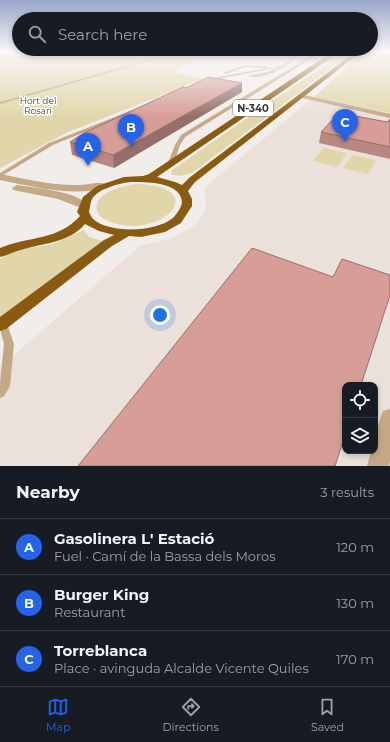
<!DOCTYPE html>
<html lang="en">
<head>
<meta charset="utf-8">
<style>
	body { margin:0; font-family:Montserrat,sans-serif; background:#242831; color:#f1f3f6 }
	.controls { position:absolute; right:12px; bottom:12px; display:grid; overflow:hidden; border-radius:8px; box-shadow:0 2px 6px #0003 }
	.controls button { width:36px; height:36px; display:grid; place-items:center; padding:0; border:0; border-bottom:1px solid #363941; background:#171b24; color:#f1f3f6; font:20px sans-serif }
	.you { position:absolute; left:160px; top:315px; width:14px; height:14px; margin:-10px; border:3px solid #fff; border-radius:50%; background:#1a73e8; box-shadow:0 0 0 6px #1a73e833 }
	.badge { display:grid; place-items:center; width:26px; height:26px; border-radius:50%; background:#2563eb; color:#fff; font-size:13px; font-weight:700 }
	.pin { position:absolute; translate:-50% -33px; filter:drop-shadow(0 1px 2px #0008) }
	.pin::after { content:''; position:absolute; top:21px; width:14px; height:12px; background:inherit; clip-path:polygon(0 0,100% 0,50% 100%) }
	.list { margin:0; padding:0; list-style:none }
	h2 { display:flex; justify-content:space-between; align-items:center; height:52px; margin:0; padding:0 16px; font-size:17px }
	h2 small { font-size:13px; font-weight:400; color:#9ea1a6 }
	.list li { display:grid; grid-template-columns:26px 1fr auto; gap:12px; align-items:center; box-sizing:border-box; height:56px; padding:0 16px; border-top:1px solid #363941 }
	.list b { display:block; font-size:15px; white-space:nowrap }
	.list p { margin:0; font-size:13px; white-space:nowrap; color:#9ea1a6 }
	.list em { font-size:13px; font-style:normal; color:#9ea1a6 }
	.icon { flex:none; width:22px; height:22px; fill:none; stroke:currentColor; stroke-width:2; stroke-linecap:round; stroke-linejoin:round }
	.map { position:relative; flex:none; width:390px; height:466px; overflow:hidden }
	.search { position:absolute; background:#171b24; box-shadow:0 2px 6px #0003; left:12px; right:12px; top:12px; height:44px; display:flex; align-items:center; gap:10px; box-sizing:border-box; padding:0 14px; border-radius:22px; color:#9ea1a6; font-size:15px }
	.sheet { height:220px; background:#171b24 }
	nav { display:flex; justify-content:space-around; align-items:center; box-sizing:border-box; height:56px; border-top:1px solid #363941; background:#171b24; font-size:11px; color:#9ea1a6 }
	nav a { display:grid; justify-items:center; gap:2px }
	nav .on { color:#2563eb }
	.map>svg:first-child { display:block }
	.built { fill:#ebe0da; fill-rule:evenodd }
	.green { fill:#e1d6aa }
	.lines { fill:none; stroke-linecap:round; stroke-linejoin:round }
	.lane { fill:#c5a986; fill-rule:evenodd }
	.street { fill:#c5a986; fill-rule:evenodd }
	.highway { fill:#895b11; fill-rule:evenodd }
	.wall { fill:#b98883 }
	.shaded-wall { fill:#966f6a }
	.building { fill:#d79e98; stroke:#966f6a }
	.labels { text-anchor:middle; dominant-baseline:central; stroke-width:3; stroke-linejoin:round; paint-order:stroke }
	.far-park-label { font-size:9px; fill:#524504; stroke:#fff }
	.shield { fill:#fff; stroke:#747272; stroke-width:1 }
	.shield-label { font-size:10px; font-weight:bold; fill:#383635 }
</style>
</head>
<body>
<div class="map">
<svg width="390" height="466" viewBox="0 0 390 466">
	<rect width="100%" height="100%" fill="#f1edea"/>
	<g class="built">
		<path d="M103,52H185L192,56Z"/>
		<path d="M314,97L390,113V466H0V367L140,246L169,239L194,226L205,212L206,205L204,188ZM345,385H375V451H345Z"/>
	</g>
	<g class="green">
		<path d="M0,52H103L197,56H201L175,72L203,79L66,133L0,168Z"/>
		<path d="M381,54H390V113L314,97L358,57Z"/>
		<path d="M338,56L345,58L192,173L179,176L171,174L172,170Z"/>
		<path d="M324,148L347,153L337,167L313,161Z"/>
		<path d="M353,155L376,160L368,174L343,168Z"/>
		<path d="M136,184C212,186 164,239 113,223C107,221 98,217 97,210C93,192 124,186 136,184Z"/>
		<path d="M84,230L89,237L103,241L0,318V259L9,253L26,248L50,245Z"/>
	</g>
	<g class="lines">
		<g class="lane">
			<path d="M282,52H284L292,58L293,57L291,52H293L296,57C287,67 263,81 248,76L267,72L280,67L219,79L207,83L205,82L218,77L267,68L245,67L226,74L223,73L245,65L267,66L268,68L283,65L291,60Z"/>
			<path d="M323,52H326L316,56L185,137L180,145L174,163L173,164H169L168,163L175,145L181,135L314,54Z"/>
			<path d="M158,57L160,58L0,104V102Z"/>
			<path d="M130,111L133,112L53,145L0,177V173L49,143Z"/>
			<path d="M0,320H3L6,321L14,344L10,386L4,396L0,398V383L4,344L0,329Z"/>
		</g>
		<g class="street">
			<path d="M367,52H390V54H368L366,53Z"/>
			<path d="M300,94L390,114V118L298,97L297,96Z"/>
			<path d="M0,174C26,179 53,186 80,185C87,185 104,180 109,186L108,188C72,197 35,187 0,180Z"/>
			<path d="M17,185C35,188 78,191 89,206L84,209L58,199L13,190L12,188Z"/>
			<path d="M390,409V460L389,466H367L371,451H375C375,437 378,424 383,411Z"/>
		</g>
		<path class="highway" d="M332,52H336L334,56L157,177L175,182L182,185L189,178L351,55L349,53L373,52L353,58L195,182L188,191L192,199V206L181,223L165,232L141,237L129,236L112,246L6,329L0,331V317L104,240L114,235L99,231L85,224C70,242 45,243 24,249C16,251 8,255 0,257V248C28,236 58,241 80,216L77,212L83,197L97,186L124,177L143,176L149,174ZM130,182C144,182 182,181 182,203C181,208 176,215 173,218C156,232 110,234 93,219C92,218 90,214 89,212C90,208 90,203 92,199C99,188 118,184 130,182Z"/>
	</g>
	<g class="wall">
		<path d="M242,83V92L114,168L72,155L70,142L186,88Z"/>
		<path d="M390,119V159L319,143L321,132L387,122Z"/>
	</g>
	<path class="shaded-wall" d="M242,83V92L114,168L113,155Z"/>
	<g class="building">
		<path d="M208,77L242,83L113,155L70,142L86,132L183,87L186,88Z"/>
		<path d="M339,113L387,122L390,119V147L321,132Z"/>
		<path d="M252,248L333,277L342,259L390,275V295L361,385H345V435L335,466H78Z"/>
	</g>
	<linearGradient id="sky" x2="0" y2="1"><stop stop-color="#9aa5ca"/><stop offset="0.44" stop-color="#f9f7f6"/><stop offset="1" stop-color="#f9f7f6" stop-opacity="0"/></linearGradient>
	<rect width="390" height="117" fill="url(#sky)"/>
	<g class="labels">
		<g class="far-park-label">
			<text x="38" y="100">Hort del<tspan x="38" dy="10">Rosari</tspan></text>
		</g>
		<rect class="shield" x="233" y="100" width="40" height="16" rx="3"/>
		<g class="shield-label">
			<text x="253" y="108">N-340</text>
		</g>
	</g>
</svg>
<div class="controls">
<button><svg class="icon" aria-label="locate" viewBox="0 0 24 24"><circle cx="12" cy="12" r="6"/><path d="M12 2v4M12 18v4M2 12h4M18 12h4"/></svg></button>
<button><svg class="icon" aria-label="layers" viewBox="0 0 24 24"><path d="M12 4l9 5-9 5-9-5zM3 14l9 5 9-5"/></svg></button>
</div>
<div class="you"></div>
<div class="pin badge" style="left:88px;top:166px">A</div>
<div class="pin badge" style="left:131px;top:147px">B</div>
<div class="pin badge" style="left:345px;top:142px">C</div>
<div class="search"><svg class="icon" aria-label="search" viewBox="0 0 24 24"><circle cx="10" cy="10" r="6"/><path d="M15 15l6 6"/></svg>Search here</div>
</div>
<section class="sheet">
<h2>Nearby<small>3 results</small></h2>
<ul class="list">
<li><span class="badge">A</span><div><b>Gasolinera L' Estació</b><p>Fuel · Camí de la Bassa dels Moros</p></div><em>120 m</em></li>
<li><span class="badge">B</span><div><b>Burger King</b><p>Restaurant</p></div><em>130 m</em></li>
<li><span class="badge">C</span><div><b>Torreblanca</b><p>Place · avinguda Alcalde Vicente Quiles</p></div><em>170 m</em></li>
</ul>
</section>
<nav>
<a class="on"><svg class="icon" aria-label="map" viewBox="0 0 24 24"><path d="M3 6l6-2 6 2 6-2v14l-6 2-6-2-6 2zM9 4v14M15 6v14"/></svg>Map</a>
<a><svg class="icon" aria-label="directions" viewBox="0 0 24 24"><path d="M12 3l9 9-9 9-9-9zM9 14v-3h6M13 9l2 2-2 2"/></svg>Directions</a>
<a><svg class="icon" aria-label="saved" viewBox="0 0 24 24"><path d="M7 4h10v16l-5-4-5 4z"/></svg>Saved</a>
</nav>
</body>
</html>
